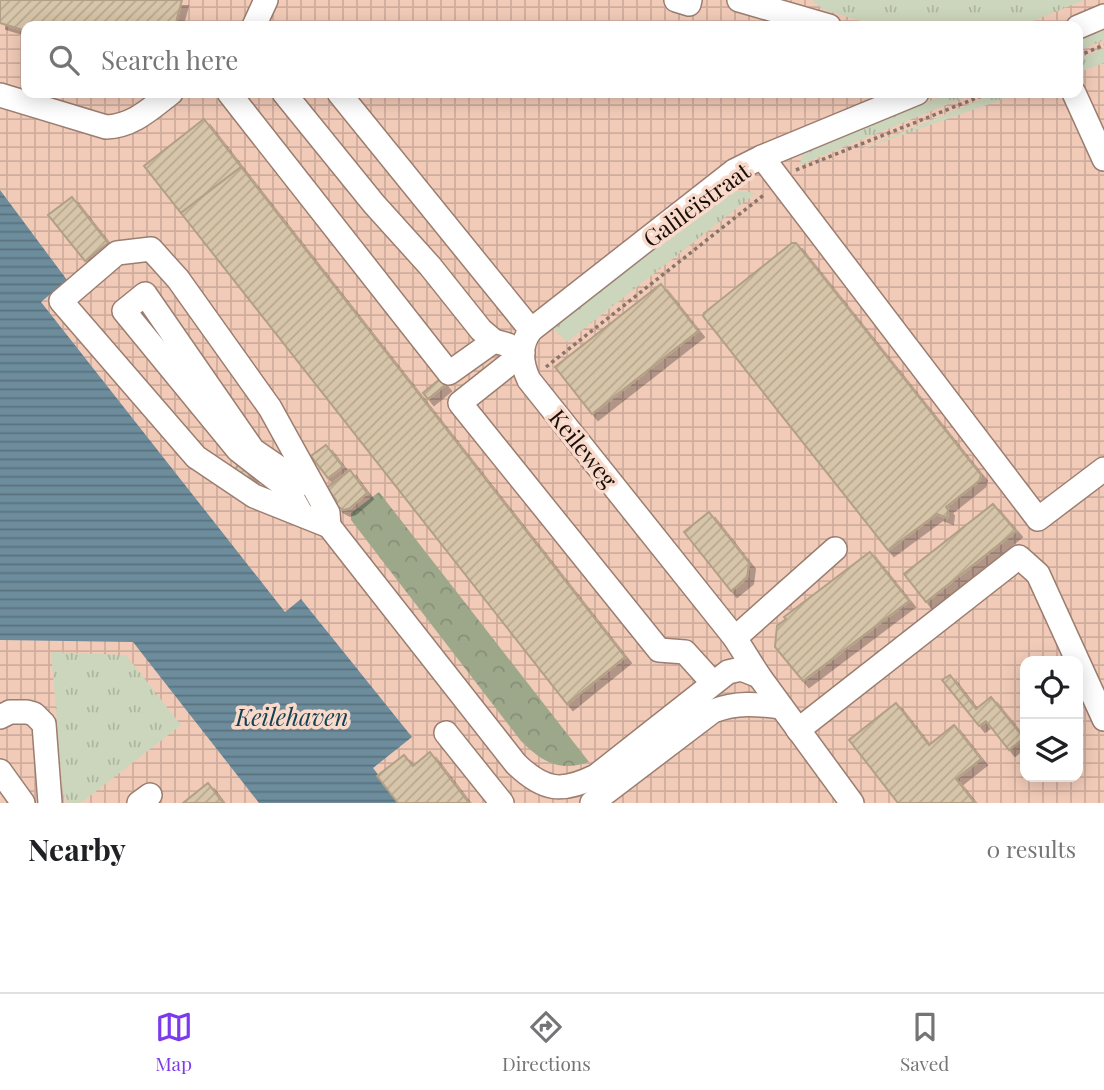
<!DOCTYPE html>
<html lang="en">
<head>
<meta charset="utf-8">
<style>
	body { margin:0; font-family:"Playfair Display",serif; background:#f6f6f6; color:#202124 }
	.controls { position:absolute; right:21px; bottom:21px; display:grid; overflow:hidden; border-radius:14px; box-shadow:0 4px 18px #0003 }
	.controls button { width:63px; height:63px; display:grid; place-items:center; padding:0; border:0; border-bottom:2px solid #e0e0e0; background:#fff; color:#202124; font:35px sans-serif }
	.list { margin:0; padding:0; list-style:none }
	h2 { display:flex; justify-content:space-between; align-items:center; height:91px; margin:0; padding:0 28px; font-size:30px }
	h2 small { font-size:23px; font-weight:400; color:#757577 }
	.icon { flex:none; width:38px; height:38px; fill:none; stroke:currentColor; stroke-width:2; stroke-linecap:round; stroke-linejoin:round }
	.map { position:relative; flex:none; width:1104px; height:803px; overflow:hidden }
	.search { position:absolute; background:#fff; box-shadow:0 4px 18px #0003; left:21px; right:21px; top:21px; height:77px; display:flex; align-items:center; gap:18px; box-sizing:border-box; padding:0 24px; border-radius:14px; color:#757577; font-size:26px }
	.sheet { height:189px; background:#fff }
	nav { display:flex; justify-content:space-around; align-items:center; box-sizing:border-box; height:98px; border-top:2px solid #e0e0e0; background:#fff; font-size:19px; color:#757577 }
	nav a { display:grid; justify-items:center; gap:4px }
	nav .on { color:#7c3aed }
	.map>svg:first-child { display:block }
	.industrial { fill:url(#industrial-grid); fill-rule:evenodd }
	.grass { fill:url(#grass-tufts) }
	.forest { fill:url(#forest-crowns) }
	.water { fill:url(#water-rules) }
	.building { fill:url(#building-hatch); stroke:#b1a086; stroke-width:2; filter:url(#shadow) }
	.lines { fill:none; stroke-linecap:round; stroke-linejoin:round }
	.minor-casing { stroke:#9b7e70; stroke-width:26 }
	.path { stroke:#89746a; stroke-width:3.5; stroke-dasharray:3.5 3.5; stroke-linecap:butt }
	.minor { stroke:#fff; stroke-width:23 }
	.labels { text-anchor:middle; dominant-baseline:central; stroke-width:7; stroke-linejoin:round; paint-order:stroke }
	.street-label { font-size:23px; fill:#180e09; stroke:#f9d9ca }
	.water-label { font-size:24px; font-style:italic; fill:#134154; stroke:#f9d9ca }
</style>
</head>
<body>
<div class="map">
<svg width="1104" height="803" viewBox="0 0 1104 803">
	<defs>
		<pattern id="industrial-grid" width="8" height="8" patternUnits="userSpaceOnUse" patternTransform="scale(1.75)"><rect width="8" height="8" fill="#f2cbb8"/><path d="M0 4h8M4 0v8" fill="none" stroke="#cfad9d"/></pattern>
		<pattern id="grass-tufts" width="24" height="20" patternUnits="userSpaceOnUse" patternTransform="scale(1.75)"><rect width="24" height="20" fill="#ccd6bc"/><path d="M3 7l-1-3M5 7V3M7 7l1-3M15 17l-1-3M17 17v-4M19 17l1-3" fill="none" stroke="#aeb6a0"/></pattern>
		<pattern id="forest-crowns" width="20" height="18" patternUnits="userSpaceOnUse" patternTransform="scale(1.75)"><rect width="20" height="18" fill="#9da88b"/><path d="M2 6a3 3 0 1 1 6 0M12 15a3 3 0 1 1 6 0" fill="none" stroke="#868f77"/></pattern>
		<pattern id="water-rules" width="6" height="5" patternUnits="userSpaceOnUse" patternTransform="scale(1.75)"><rect width="6" height="5" fill="#6d8d9d"/><path d="M0 2.5h6" fill="none" stroke="#59727e"/></pattern>
		<pattern id="building-hatch" width="6" height="6" patternUnits="userSpaceOnUse" patternTransform="scale(1.75)"><rect width="6" height="6" fill="#d7c5a9"/><path d="M-1 1l2-2M0 6l6-6M5 7l2-2" fill="none" stroke="#b8a890"/></pattern>
		<filter id="shadow"><feDropShadow dx="6" dy="6" stdDeviation="0" flood-color="#0004"/></filter>
	</defs>
	<rect width="100%" height="100%" fill="#f9d9ca"/>
	<path class="industrial" d="M0,0H1104V803H0ZM26,26H1078V93H26ZM1025,661H1078V777H1025Z"/>
	<g class="grass">
		<path d="M811,0H1084L1021,26H878L824,10Z"/>
		<path d="M1104,29V40L1078,51L1085,37Z"/>
		<path d="M1104,48V63L1082,71L1078,59Z"/>
		<path d="M950,93H975L800,165L802,153Z"/>
		<path d="M997,93H1020L849,154Z"/>
		<path d="M730,190L756,193L567,342L552,328Z"/>
		<path d="M51,652L126,655L181,725L81,803H67L63,794Z"/>
	</g>
	<path class="forest" d="M379,492L589,762C559,772 542,762 521,741L351,520V513Z"/>
	<path class="water" d="M0,190L67,280L41,302L285,612L301,599L412,737L373,768L400,803H259L133,642L0,640Z"/>
	<g class="building">
		<path d="M0,0H182L175,26H26V31L0,23Z"/>
		<path d="M204,119L241,167L181,213L144,166Z"/>
		<path d="M241,167L625,657L567,704L181,213Z"/>
		<path d="M72,197L108,243L85,261L48,215Z"/>
		<path d="M792,243H796L981,475L979,481L946,507L948,510L947,518L937,514L888,550L703,316L704,313Z"/>
		<path d="M661,284L698,331L592,414L555,367Z"/>
		<path d="M440,379L445,385L428,399L423,393Z"/>
		<path d="M326,445L343,467L328,478L311,456Z"/>
		<path d="M238,465L252,474L247,482L233,472Z"/>
		<path d="M350,470L367,493L350,508L344,510L337,506L336,500L327,488Z"/>
		<path d="M993,504L1016,531L926,602L904,574Z"/>
		<path d="M709,512L749,563L747,578L731,591L684,532Z"/>
		<path d="M870,552L909,601L803,681L775,647L777,626L786,619L784,617Z"/>
		<path d="M950,675L976,709L991,697L1024,738L1009,750L986,721L979,726L942,680Z"/>
		<path d="M896,703L929,745L954,725L981,759L956,779L975,803H898L849,740Z"/>
		<path d="M430,752L469,803H398L377,776L404,755L413,766Z"/>
		<path d="M208,783L223,803H183Z"/>
	</g>
	<g class="lines">
		<defs>
			<g id="minor">
				<path d="M676,0L689,4L690,0"/>
				<path d="M739,0L829,26"/>
				<path d="M254,26L266,0"/>
				<path d="M1078,27L1104,16"/>
				<path d="M229,93L449,373L494,341"/>
				<path d="M284,93L374,204L430,266L481,330L494,341L508,345"/>
				<path d="M339,93L531,330"/>
				<path d="M1074,93L1104,159"/>
				<path d="M0,95L106,127C133,126 150,109 171,93"/>
				<path d="M762,157L1038,519L1104,469"/>
				<path d="M151,249L178,279L270,408L328,513L329,526L254,496L196,457L61,301L117,253Z"/>
				<path d="M523,353L460,403L659,650L685,652L713,683"/>
				<path d="M301,513L287,488L238,450L124,311L145,294L253,450L297,480L312,485"/>
				<path d="M329,526L516,764C544,791 562,793 596,776L728,672L741,669L759,676"/>
				<path d="M735,638L835,549"/>
				<path d="M0,717L10,712H27L34,714L44,724L50,803"/>
				<path d="M798,730L1019,557L1038,574L1104,719"/>
				<path d="M446,733L502,803"/>
				<path d="M0,771L23,803"/>
				<path d="M139,803L150,795"/>
				<path d="M592,803L713,711C737,702 757,704 781,707"/>
				<path d="M852,803L759,676L735,638L529,380C521,363 519,345 531,330L734,171L762,157L917,93"/>
			</g>
		</defs>
		<use href="#minor" class="minor-casing"/>
		<g class="path">
			<path d="M1078,56L1104,45"/>
			<path d="M796,170L989,93"/>
			<path d="M546,367L765,194"/>
		</g>
		<use href="#minor" class="minor"/>
	</g>
	<g class="labels">
		<g class="street-label">
			<text transform="translate(696 204) rotate(-36)">Galileïstraat</text>
			<text transform="translate(584 448) rotate(51)">Keileweg</text>
		</g>
		<g class="water-label">
			<text x="292" y="716">Keilehaven</text>
		</g>
	</g>
</svg>
<div class="controls">
<button><svg class="icon" aria-label="locate" viewBox="0 0 24 24"><circle cx="12" cy="12" r="6"/><path d="M12 2v4M12 18v4M2 12h4M18 12h4"/></svg></button>
<button><svg class="icon" aria-label="layers" viewBox="0 0 24 24"><path d="M12 4l9 5-9 5-9-5zM3 14l9 5 9-5"/></svg></button>
</div>
<div class="search"><svg class="icon" aria-label="search" viewBox="0 0 24 24"><circle cx="10" cy="10" r="6"/><path d="M15 15l6 6"/></svg>Search here</div>
</div>
<section class="sheet">
<h2>Nearby<small>0 results</small></h2>
<ul class="list">
</ul>
</section>
<nav>
<a class="on"><svg class="icon" aria-label="map" viewBox="0 0 24 24"><path d="M3 6l6-2 6 2 6-2v14l-6 2-6-2-6 2zM9 4v14M15 6v14"/></svg>Map</a>
<a><svg class="icon" aria-label="directions" viewBox="0 0 24 24"><path d="M12 3l9 9-9 9-9-9zM9 14v-3h6M13 9l2 2-2 2"/></svg>Directions</a>
<a><svg class="icon" aria-label="saved" viewBox="0 0 24 24"><path d="M7 4h10v16l-5-4-5 4z"/></svg>Saved</a>
</nav>
</body>
</html>
